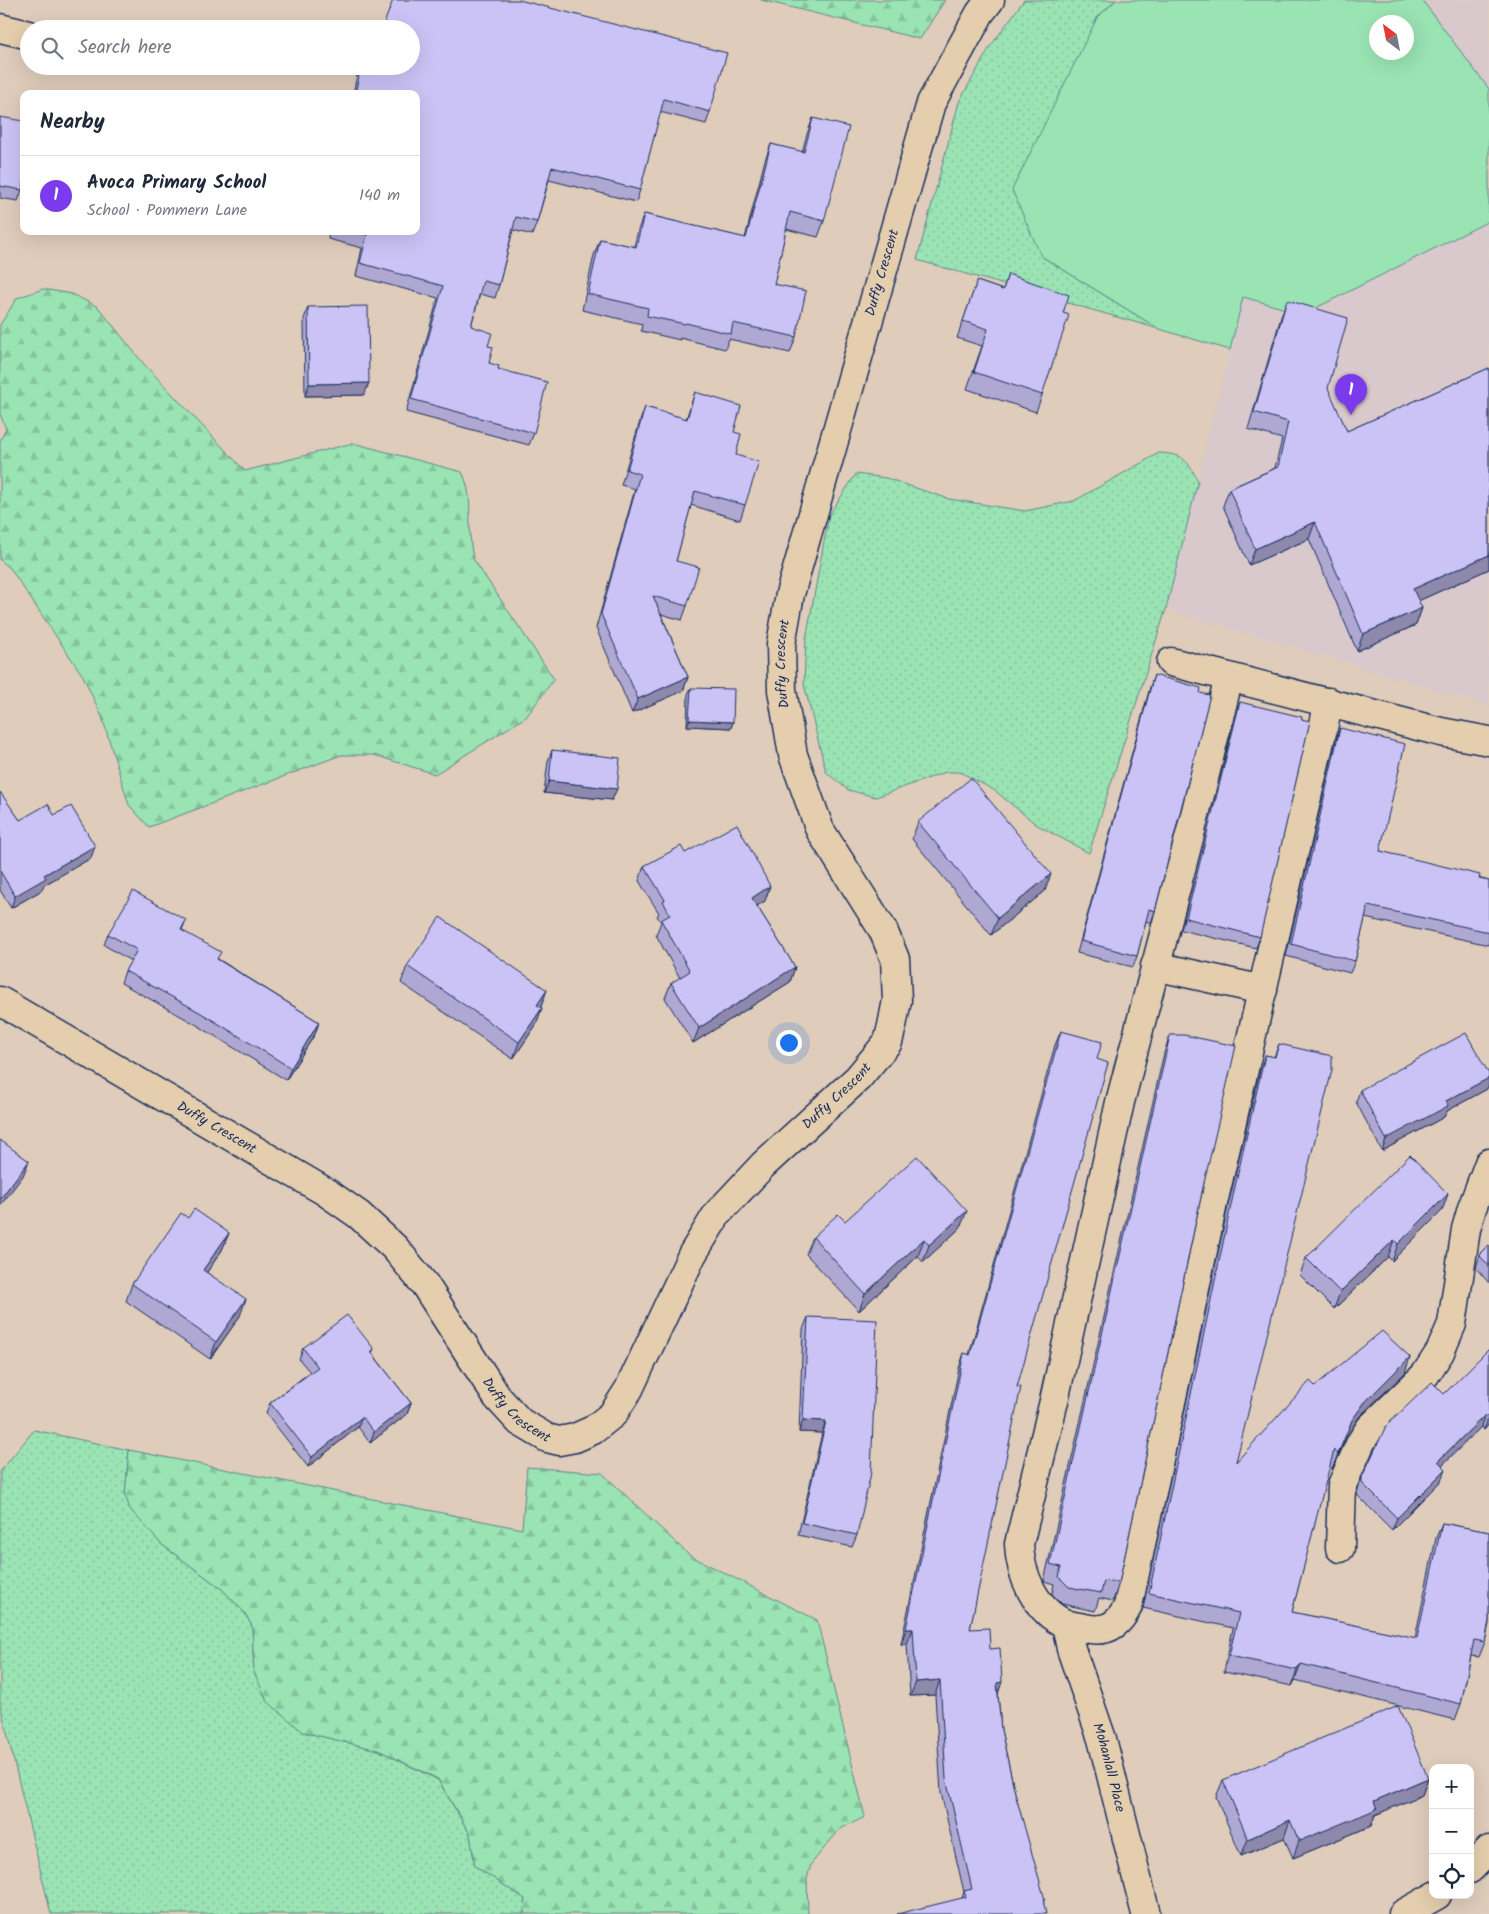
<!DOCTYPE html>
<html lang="en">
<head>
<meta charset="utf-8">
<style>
	body { margin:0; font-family:Kalam,sans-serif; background:#f2f2f3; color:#1f2937 }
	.controls { position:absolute; right:15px; bottom:15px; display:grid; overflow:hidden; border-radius:10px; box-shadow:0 5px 20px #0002 }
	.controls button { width:45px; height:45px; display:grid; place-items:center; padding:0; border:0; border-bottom:1px solid #e0e1e3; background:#fff; color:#1f2937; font:25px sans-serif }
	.compass { position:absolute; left:1369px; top:15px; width:45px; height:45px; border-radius:50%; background:#fff; box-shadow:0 5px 20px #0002; rotate:328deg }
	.you { position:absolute; left:788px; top:1042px; width:18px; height:18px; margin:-12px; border:4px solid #fff; border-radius:50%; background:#1a73e8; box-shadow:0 0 0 8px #1a73e833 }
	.badge { display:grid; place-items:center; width:32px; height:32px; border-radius:50%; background:#7c3aed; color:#fff; font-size:16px; font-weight:700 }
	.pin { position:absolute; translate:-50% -41px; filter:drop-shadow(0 1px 2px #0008) }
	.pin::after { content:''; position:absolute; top:26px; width:18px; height:15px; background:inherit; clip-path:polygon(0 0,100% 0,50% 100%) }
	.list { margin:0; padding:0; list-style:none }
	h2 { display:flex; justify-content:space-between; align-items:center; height:65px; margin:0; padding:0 20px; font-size:21px }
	h2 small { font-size:16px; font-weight:400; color:#747a83 }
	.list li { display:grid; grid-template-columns:32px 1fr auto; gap:15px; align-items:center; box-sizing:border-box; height:80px; padding:0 20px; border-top:1px solid #e0e1e3 }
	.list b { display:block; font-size:19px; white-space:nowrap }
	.list p { margin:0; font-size:16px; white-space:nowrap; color:#747a83 }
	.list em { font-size:16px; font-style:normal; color:#747a83 }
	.icon { flex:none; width:28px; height:28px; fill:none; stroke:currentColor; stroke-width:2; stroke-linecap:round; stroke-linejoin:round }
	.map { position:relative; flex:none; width:1489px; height:1914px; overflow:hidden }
	.search { position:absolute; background:#fff; box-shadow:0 5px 20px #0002; left:20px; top:20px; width:400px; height:55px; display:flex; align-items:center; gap:12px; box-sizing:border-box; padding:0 18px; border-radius:28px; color:#747a83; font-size:19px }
	.panel { position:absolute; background:#fff; box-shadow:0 5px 20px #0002; left:20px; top:90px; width:400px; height:145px; border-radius:10px }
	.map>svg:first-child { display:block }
	.built { fill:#d9c9cc; fill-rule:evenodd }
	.grass { fill:url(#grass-dots); stroke:#5a8988 }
	.forest { fill:url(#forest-firs); stroke:#5a8988 }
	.green { fill:#9ae3b3; stroke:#5a8988; fill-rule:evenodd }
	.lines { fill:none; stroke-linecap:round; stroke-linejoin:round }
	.minor-casing { stroke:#1b2f5e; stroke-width:31 }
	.minor { stroke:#e4cead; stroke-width:28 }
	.wall { fill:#afa8d3; stroke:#1b2f5e }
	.shaded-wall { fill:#8e88ac; stroke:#1b2f5e }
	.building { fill:#cbc3f5; stroke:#1b2f5e }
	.labels { text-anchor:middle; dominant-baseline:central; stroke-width:4; stroke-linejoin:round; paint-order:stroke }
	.street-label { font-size:14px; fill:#1b2f5e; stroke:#e4cead }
</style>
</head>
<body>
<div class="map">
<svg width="1489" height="1914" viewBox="0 0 1489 1914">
	<defs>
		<pattern id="grass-dots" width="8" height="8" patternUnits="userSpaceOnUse" patternTransform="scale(1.25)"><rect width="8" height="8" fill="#9ae3b3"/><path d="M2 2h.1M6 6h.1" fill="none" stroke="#84c39c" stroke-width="1.8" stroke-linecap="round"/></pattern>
		<pattern id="forest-firs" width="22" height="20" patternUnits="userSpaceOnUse" patternTransform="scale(1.25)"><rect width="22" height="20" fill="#9ae3b3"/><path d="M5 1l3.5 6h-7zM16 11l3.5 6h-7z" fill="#84c39c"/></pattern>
	</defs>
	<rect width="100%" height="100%" fill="#dfccbb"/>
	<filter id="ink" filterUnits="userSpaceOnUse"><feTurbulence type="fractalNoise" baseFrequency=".02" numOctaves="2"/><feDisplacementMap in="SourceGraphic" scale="10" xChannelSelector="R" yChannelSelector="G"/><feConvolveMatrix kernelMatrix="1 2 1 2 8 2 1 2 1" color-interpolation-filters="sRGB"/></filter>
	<g filter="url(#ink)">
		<path class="built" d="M1116,0H1489V706L1166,609L1230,350L1159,329ZM1376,22H1406V52H1376Z"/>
		<g class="grass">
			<path d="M1024,0H1116L1097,18L1041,256L1159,329L917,260L959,102L990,47Z"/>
			<path d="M1159,453C1184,454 1187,460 1198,481L1166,609L1089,853L1037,825L994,790L960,772H946L876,797L848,790L826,772L804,684L806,639L829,515L856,474L886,478L949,499L1025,511L1074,501Z"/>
			<path d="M34,1430L129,1450L125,1495L161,1544L222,1589L244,1612L252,1626L254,1672L303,1732L378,1750L438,1780L470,1834L475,1866L525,1899L524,1914H51L0,1704V1472Z"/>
		</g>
		<g class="forest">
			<path d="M761,0H945L920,39Z"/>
			<path d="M43,289L72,294L98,307L143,363L245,471L353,443L462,472C476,499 465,531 474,560L554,679L526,717L435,774L374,755H341L149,827L129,805L102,717L83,676L10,568L0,560V441L6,429L0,414V325L17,298Z"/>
			<path d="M129,1450L522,1529L527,1467L602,1473L689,1555L817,1620L865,1817L840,1829L811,1864L807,1879L808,1914H524L525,1899L475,1866L470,1834L438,1779L378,1750L303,1732L267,1701L254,1672L252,1626L245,1613L222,1589L161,1544L130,1509L125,1495Z"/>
		</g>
		<path class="green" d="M1116,0H1422L1489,89V221L1304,314L1243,297L1230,350L1159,329L1041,256L1012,190L1097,18ZM1376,22H1406V52H1376Z"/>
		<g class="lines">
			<defs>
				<g id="minor">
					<path d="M0,28L29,35"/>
					<path d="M1171,662L1441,732L1489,741"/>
					<path d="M1229,677L1191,831L1120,1102L1054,1401L1019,1544C1020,1574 1035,1611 1066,1624C1072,1626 1079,1627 1085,1628C1106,1633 1119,1625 1128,1606L1213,1203L1329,702"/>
					<path d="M1155,966L1263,990"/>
					<path id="s1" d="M0,1001L326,1192L359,1215L395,1248L425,1285L497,1397L520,1422L547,1438L559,1441L575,1438L593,1430L613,1414L629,1389L692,1255L717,1214L763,1165L858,1078L888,1042L892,1026L897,1000L895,959L883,930L820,830L793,755L782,690L781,644L790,594L931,103L980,13L990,0"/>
					<path d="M1340,1548L1342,1485L1361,1442L1370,1428L1425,1375L1440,1352L1452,1324L1466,1229L1472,1208L1489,1163"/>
					<path id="s2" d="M1066,1624L1071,1649L1102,1739L1146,1914"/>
					<path d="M1470,1869L1489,1850"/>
					<path d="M1403,1914L1437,1895"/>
				</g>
			</defs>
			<use href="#minor" class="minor-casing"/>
			<use href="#minor" class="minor"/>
		</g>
		<g class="wall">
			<path d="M393,0L710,112L706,124L660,112L640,190L636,202L549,180L537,222L532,235L513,230L499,285L495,298L480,294L471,326L488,346L489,363L498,369L534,433L529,445L406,412L438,298L356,276L362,248L328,239L329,231H416V94H353L359,66H411Z"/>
			<path d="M0,117L22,190L18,201L0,198Z"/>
			<path d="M813,118L824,221L818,237L786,229L774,284L796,337L790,353L729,339L725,349L680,338V340L641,331L642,324L582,310L594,255L600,239L634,247L638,230L644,214L745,238L765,160L771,144L802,152L807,134Z"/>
			<path d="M1008,274L1063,313L1042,395L1036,412L967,389L982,346L957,338L977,281L1003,290Z"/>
			<path d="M1287,300L1347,431L1489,368V569L1418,601L1422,608L1416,625L1357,651L1309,539L1249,565L1223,506L1229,489L1275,468L1282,439L1248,429L1281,317Z"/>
			<path d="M308,307L364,395L305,396L304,319Z"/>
			<path d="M695,392L734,432L736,455L745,505L740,520L691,505L676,561L687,606L682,620L661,614L688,677L683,691L632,713L596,628L635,489L621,485L640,421L645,407L686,419Z"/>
			<path d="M1154,675L1155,911L1151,923L1146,921L1137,956L1133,967L1077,953L1150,687Z"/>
			<path d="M691,688L733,722L731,728L687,726L688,694Z"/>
			<path d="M1240,702L1260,937L1256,948L1181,930L1236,714Z"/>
			<path d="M1340,728L1380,851L1489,881V945L1365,918L1355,961L1350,973L1286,956L1336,740Z"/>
			<path d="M552,750L612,800L544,793L548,761Z"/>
			<path d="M0,793L20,820L54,815L91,858L44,885L42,890L11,908L0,890Z"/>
			<path d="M918,822L1045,891L991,935L912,839Z"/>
			<path d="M685,853L765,901L757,906L795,967L790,982L693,1043L665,998L671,983L680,978L656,935L661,922L657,916L659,913L639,881L644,866Z"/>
			<path d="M186,920L182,930L218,959L319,1022L315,1034L286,1080L197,1025L121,983L125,971L131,961L104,945L108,934Z"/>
			<path d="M407,966L541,1007L536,1025L513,1059L401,983Z"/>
			<path d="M1061,1031L1097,1059L1017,1387L970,1629L990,1649L998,1693L1001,1730L1015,1793L1044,1904L962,1898L964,1892L941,1793L935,1695L910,1696L907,1644H901L959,1368L964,1353L969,1355L1055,1045Z"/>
			<path d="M1170,1035L1204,1183L1119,1583L1113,1601L1099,1598L1095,1611L1062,1604L1052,1594L1054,1584L1044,1581L1164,1053Z"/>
			<path d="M1279,1044L1236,1462L1315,1386L1405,1373L1359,1417L1347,1436L1332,1469L1329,1466L1292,1612L1415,1638L1436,1538L1442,1523L1489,1532V1624L1485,1642L1479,1657L1471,1656L1461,1704L1455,1720L1295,1680L1292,1686L1224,1672L1233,1628L1143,1608L1228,1206L1260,1070L1265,1055L1274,1057Z"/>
			<path d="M1487,1089L1447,1111L1444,1117L1382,1151L1356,1102L1360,1090Z"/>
			<path d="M1442,1211L1392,1261L1388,1257L1334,1309L1300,1275L1306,1258Z"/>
			<path d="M188,1218L229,1233L222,1250L207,1272L240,1316L210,1359L126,1301L132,1284Z"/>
			<path d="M845,1221L960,1228L923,1262L918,1256L859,1311L806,1254L813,1237Z"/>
			<path d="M1489,1245V1283L1476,1268L1477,1264L1481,1252Z"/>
			<path d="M808,1317L857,1535L852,1547L798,1535L822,1433L799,1432L803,1329Z"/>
			<path d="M303,1348L374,1349L372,1353L411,1403L407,1414L370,1443L358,1427L308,1467L266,1413L270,1403L310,1372L299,1359Z"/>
			<path d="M1489,1349V1424L1484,1430L1481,1427L1442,1465L1441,1481L1392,1530L1357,1495L1358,1489L1362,1477Z"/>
			<path d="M1428,1778L1422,1795L1375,1815L1371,1826L1293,1858L1284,1838L1241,1856L1216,1797L1223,1780Z"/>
		</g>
		<g class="shaded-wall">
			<path d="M369,383L364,395L305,396L309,384Z"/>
			<path d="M1315,522L1309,539L1249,565L1255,549Z"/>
			<path d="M1489,555V569L1407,606L1413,589Z"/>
			<path d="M1422,608L1416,625L1357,651L1363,634Z"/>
			<path d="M688,677L683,691L632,713L638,699Z"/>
			<path d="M689,720L733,722L731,728L687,726Z"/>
			<path d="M549,781L617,789L612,800L544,793Z"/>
			<path d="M95,846L91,858L44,885L42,890L11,908L15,896L44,875Z"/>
			<path d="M1051,874L1045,891L991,935L998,918Z"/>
			<path d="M770,886L765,901L746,913L752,898Z"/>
			<path d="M795,967L790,982L693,1043L699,1028Z"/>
			<path d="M547,990L541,1007L531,1022L537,1005Z"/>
			<path d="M542,1008L536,1025L513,1059L519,1042Z"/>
			<path d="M319,1022L315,1034L286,1080L291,1068Z"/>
			<path d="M1489,1078V1083L1487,1089L1447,1111L1444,1117L1382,1151L1386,1139L1446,1101Z"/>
			<path d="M29,1161L23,1176L0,1206V1199Z"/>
			<path d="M1448,1194L1442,1211L1392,1261L1398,1244Z"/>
			<path d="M967,1211L960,1228L923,1262L929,1245Z"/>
			<path d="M229,1233L222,1250L197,1287L203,1270Z"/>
			<path d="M924,1239L918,1256L859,1311L865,1294Z"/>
			<path d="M1394,1240L1388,1257L1334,1309L1340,1292Z"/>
			<path d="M246,1299L240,1316L210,1359L216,1342Z"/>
			<path d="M1410,1357L1405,1373L1359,1417L1347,1436L1332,1469L1338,1454L1352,1420L1365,1402Z"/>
			<path d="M411,1403L407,1414L370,1443L374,1432Z"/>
			<path d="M1485,1415L1481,1427L1434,1473L1438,1461Z"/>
			<path d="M362,1417L358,1427L308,1467L312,1457Z"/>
			<path d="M1489,1417V1424L1484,1430L1488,1418Z"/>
			<path d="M803,1420L826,1421L822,1433L799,1432Z"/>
			<path d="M1446,1469L1441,1481L1392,1530L1397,1518Z"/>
			<path d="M906,1629H913L907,1644H901Z"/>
			<path d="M1301,1664L1295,1680L1292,1686L1297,1670Z"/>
			<path d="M940,1680L935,1695L910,1696L916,1682Z"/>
			<path d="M1002,1682L997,1697V1683Z"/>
			<path d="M1428,1778L1422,1795L1375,1815L1371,1826L1293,1858L1299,1841L1374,1801Z"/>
			<path d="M1290,1820L1284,1838L1241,1856L1248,1839Z"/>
		</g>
		<g class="building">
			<path d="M393,0H519L727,53L710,112L664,99L640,190L552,167L537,222L516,217L499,285L483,281L471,326L492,333L488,346L493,347L489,363L499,366L498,369L547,382L534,433L411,399L443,286L360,263L367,235L352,231H416V94H355L361,66H411V29H382Z"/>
			<path d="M0,117L24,121V182L22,190L0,186Z"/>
			<path d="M813,118L849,127L824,221L790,212L774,284L806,291L796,337L733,323L731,334L686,323L685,324L647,316L648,308L588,294L600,239L636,247L644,214L746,238L771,144L804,152Z"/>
			<path d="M1008,274L1069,295L1063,313L1069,315L1042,395L974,372L988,329L963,321L977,281L1003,290Z"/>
			<path d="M1287,300L1348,318L1328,388L1347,431L1489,368V555L1413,589L1422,608L1363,634L1315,522L1255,549L1229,489L1278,467L1288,422L1254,412Z"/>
			<path d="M368,306L369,383L309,384L308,307Z"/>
			<path d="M695,392L741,406L734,432L741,434L736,455L759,462L745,505L695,491L676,561L699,567L687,606L653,596L688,677L638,699L601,614L640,474L627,470L645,407L687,419Z"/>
			<path d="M1154,675L1201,688L1200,693L1210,695L1155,911L1149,909L1137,956L1081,941Z"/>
			<path d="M691,688L734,689L733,722L689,720Z"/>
			<path d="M1240,702L1302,717L1301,719L1310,721L1260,937L1186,918Z"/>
			<path d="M1340,728L1405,744L1380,851L1480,875L1479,879L1489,881V932L1368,906L1355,961L1291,944Z"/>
			<path d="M552,750L620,758L617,789L549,781Z"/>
			<path d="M971,778L1051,874L998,918L918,822Z"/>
			<path d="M0,792L20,820L48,804L54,815L71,806L95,846L44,875L46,878L15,896L0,871Z"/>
			<path d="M737,824L770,886L752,898L795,967L699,1028L671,983L690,971L661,920L670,915L663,901L665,900L644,866L681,846L685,853Z"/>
			<path d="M133,891L186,920L181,930L221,952L217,959L319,1022L291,1068L201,1013L125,971L137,950L108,934Z"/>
			<path d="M440,917L547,990L537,1005L542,1008L519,1042L407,966Z"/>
			<path d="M1061,1031L1102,1042L1097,1059L1108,1063L1017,1387H1021L970,1629L989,1628L990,1649L1000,1648L1002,1682L997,1683L1001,1730L1015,1793L1045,1900H1043L1046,1914H897L966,1897L964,1891L972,1889L946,1779L940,1680L916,1682L913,1629H906L964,1353L970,1355Z"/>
			<path d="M1466,1033L1489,1074V1078L1446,1101L1448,1106L1386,1139L1360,1090Z"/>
			<path d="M1170,1035H1184L1236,1046L1204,1183L1119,1583L1104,1581L1101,1593L1069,1587L1059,1577L1061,1567L1050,1564Z"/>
			<path d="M1279,1044L1332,1056V1070L1236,1462L1310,1381L1315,1386L1382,1331L1410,1357L1365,1402L1352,1420L1338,1454L1334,1450L1292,1612L1417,1638L1442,1523L1489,1532V1621L1485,1642L1474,1640L1461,1704L1301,1664L1297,1670L1229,1656L1239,1613L1149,1593L1234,1191L1265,1055L1275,1057Z"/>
			<path d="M0,1140L29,1161L0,1199Z"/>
			<path d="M1410,1155L1448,1194L1398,1244L1394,1240L1340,1292L1306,1258Z"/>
			<path d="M917,1156L967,1211L929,1245L924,1239L865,1294L813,1237L838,1214L845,1221Z"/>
			<path d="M194,1209L229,1233L203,1270L246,1299L216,1342L132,1284L181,1213L188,1218Z"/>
			<path d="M1489,1245V1266L1480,1256L1481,1252Z"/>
			<path d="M347,1315L374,1349L371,1352L411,1403L374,1432L362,1417L312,1457L270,1403L318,1367L303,1348Z"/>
			<path d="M808,1317L877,1320L871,1473L857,1535L802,1523L826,1421L803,1420Z"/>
			<path d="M1489,1349V1417L1488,1418L1485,1415L1438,1461L1446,1469L1397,1518L1362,1483V1477L1386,1426L1432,1382L1444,1394Z"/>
			<path d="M1398,1706L1428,1778L1374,1801L1377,1809L1299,1841L1290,1820L1248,1839L1223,1780Z"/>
		</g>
	</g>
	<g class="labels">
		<g class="street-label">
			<text stroke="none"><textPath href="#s1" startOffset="2066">Duffy Crescent</textPath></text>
			<text stroke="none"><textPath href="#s1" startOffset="1661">Duffy Crescent</textPath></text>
			<text stroke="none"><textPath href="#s1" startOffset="1181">Duffy Crescent</textPath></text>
			<text stroke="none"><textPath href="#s1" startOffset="251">Duffy Crescent</textPath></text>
			<text stroke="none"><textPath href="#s1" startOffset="671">Duffy Crescent</textPath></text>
			<text stroke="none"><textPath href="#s2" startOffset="150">Mohanlall Place</textPath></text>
		</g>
	</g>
</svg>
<div class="controls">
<button>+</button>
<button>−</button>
<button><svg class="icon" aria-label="locate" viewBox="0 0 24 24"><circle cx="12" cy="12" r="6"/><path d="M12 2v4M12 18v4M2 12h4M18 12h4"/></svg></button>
</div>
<svg class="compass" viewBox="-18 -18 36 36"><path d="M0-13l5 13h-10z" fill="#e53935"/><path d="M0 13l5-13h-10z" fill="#747a83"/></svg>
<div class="you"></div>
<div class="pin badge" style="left:1351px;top:415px">1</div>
<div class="search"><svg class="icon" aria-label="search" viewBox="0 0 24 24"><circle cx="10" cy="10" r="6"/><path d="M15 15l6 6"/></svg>Search here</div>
<section class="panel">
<h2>Nearby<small></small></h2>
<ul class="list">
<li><span class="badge">1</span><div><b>Avoca Primary School</b><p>School · Pommern Lane</p></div><em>140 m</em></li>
</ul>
</section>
</div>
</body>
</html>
